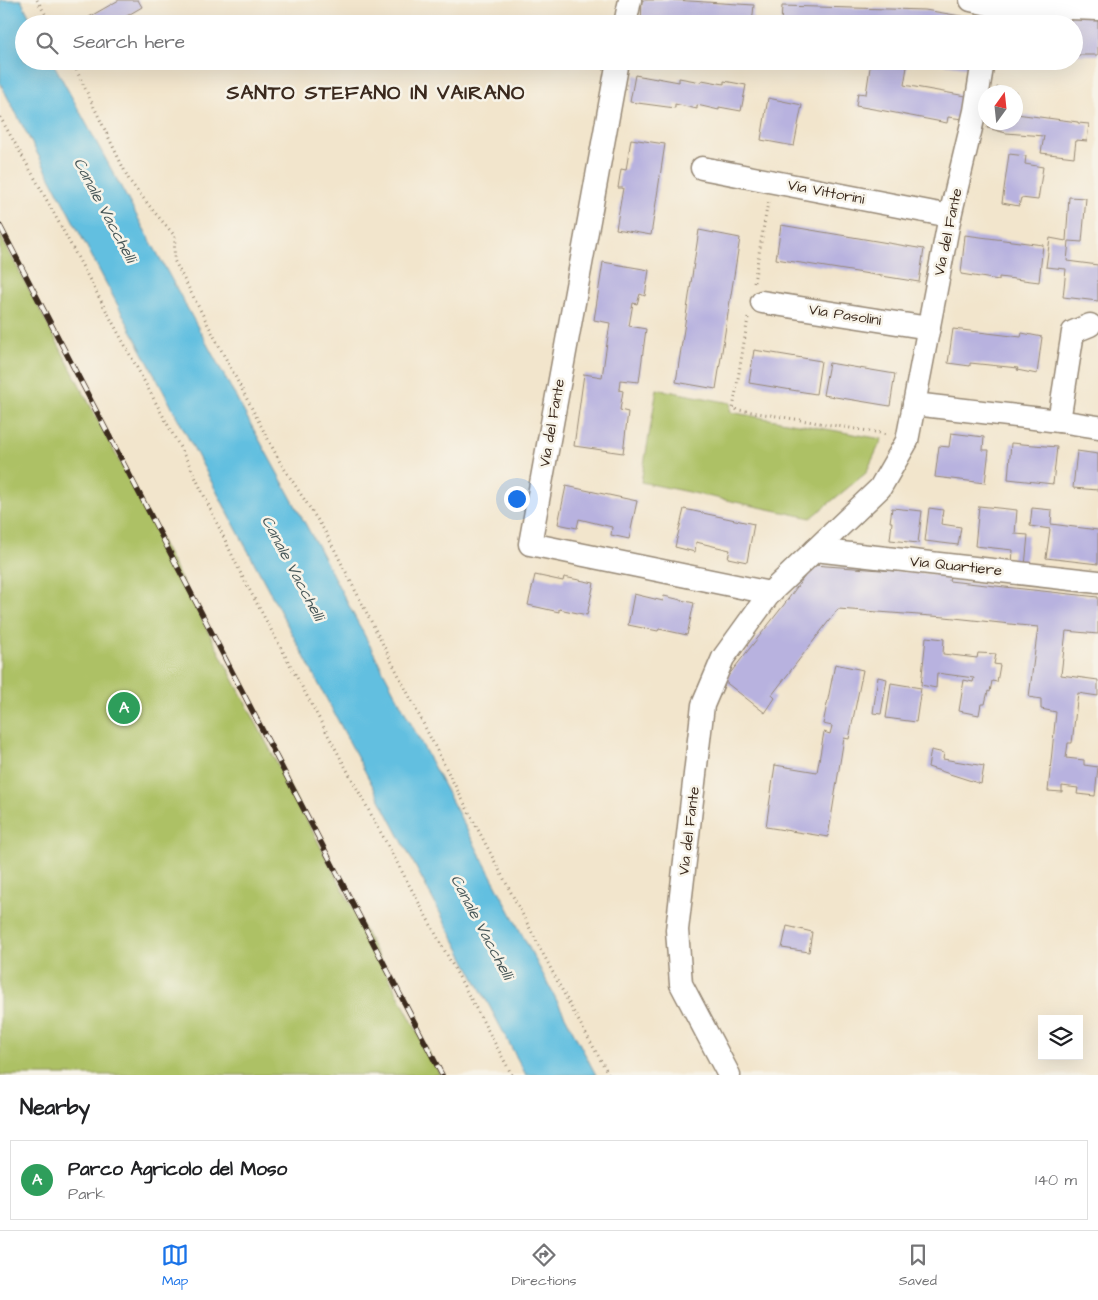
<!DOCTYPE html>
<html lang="en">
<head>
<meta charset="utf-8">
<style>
	body { margin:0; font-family:"Architects Daughter",sans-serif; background:#f6f6f6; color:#202124 }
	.controls { position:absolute; right:15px; bottom:15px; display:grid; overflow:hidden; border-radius:0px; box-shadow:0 5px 20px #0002 }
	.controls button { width:45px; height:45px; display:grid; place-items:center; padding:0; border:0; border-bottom:1px solid #e0e0e0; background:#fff; color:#202124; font:25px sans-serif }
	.compass { position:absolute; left:978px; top:85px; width:45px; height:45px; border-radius:50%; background:#fff; box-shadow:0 5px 20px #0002; rotate:15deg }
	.you { position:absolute; left:516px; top:498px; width:18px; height:18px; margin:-12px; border:4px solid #fff; border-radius:50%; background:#1a73e8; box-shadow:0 0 0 8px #1a73e833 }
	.badge { display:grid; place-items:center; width:32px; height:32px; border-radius:50%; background:#1a73e8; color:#fff; font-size:16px; font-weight:700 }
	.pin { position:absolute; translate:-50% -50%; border:2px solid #fff; box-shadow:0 1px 5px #0006 }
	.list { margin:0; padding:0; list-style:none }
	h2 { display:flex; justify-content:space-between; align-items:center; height:65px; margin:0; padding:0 20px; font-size:21px }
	h2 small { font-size:16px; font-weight:400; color:#757577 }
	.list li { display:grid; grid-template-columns:32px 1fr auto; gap:15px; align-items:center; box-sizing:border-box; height:80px; margin:0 10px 10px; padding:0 10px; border:1px solid #e0e0e0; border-radius:0px }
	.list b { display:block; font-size:19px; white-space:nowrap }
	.list p { margin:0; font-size:16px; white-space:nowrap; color:#757577 }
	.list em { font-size:16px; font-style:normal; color:#757577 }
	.icon { flex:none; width:28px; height:28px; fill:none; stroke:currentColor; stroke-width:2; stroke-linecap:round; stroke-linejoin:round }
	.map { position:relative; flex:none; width:1098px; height:1075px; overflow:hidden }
	.search { position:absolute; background:#fff; box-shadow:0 5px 20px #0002; left:15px; right:15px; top:15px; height:55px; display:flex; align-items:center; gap:12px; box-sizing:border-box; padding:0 18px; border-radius:28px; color:#757577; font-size:19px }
	.sheet { height:155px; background:#fff }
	nav { display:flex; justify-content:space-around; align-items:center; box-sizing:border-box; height:70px; border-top:1px solid #e0e0e0; background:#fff; font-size:14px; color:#757577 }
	nav a { display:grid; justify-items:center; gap:2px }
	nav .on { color:#1a73e8 }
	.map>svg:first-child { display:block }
	.green { fill:#adc165; stroke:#747642 }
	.water { fill:#62bfe0; stroke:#4e747f }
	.building { fill:#b8b2df }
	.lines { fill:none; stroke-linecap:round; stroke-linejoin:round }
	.street-casing { stroke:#968875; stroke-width:25 }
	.path { stroke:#968875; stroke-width:3; stroke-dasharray:1 4; stroke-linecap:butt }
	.street { stroke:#fff; stroke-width:22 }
	.rail-casing { stroke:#3b2a1e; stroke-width:5.5 }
	.rail { stroke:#f7f3e8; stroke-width:4; stroke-dasharray:11; stroke-linecap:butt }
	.labels { text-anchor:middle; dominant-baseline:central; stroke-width:5; stroke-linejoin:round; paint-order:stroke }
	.street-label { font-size:15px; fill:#3b2a1e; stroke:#f7f3e8 }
	.water-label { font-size:16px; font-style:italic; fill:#475758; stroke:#f7f3e8 }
	.district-label { font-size:20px; font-weight:bold; letter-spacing:1px; fill:#3b2a1e; stroke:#f7f3e8 }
</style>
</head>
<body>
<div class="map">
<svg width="1098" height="1075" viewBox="0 0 1098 1075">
	<rect width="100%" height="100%" fill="#f7f3e8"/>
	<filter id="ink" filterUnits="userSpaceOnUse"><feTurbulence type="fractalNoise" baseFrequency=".02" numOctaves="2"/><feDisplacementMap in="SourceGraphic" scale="10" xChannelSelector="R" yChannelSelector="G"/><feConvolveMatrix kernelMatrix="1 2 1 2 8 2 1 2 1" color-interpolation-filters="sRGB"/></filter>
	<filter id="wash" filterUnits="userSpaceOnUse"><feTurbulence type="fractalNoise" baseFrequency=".0096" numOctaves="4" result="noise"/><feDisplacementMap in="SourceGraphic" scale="20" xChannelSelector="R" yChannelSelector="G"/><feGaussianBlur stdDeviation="1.12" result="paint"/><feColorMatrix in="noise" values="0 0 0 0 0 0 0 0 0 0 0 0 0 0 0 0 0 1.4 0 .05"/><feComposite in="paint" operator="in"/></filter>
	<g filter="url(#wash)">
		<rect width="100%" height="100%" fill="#f2e5cc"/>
		<g class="green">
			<path d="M0,235L57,342L440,1075H0Z"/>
			<path d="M657,389L731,403L730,412L882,439L866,473L811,518L641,482Z"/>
		</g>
		<path class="water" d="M0,0H21L33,24H24V61H52L318,547L596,1075H526L0,83Z"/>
		<g id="blocks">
			<g class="building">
				<path d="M119,0H138L142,7L113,24H93L89,17Z"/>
				<path d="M642,0H674L754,5L752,24H641Z"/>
				<path d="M782,6L925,10L967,17L975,22V24H781Z"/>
				<path d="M1098,13V55H1074V24H1006L1007,15Z"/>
				<path d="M871,61H908L904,85L966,96L962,119L948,117L947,123L885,111L856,106L858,93L866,94Z"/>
				<path d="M931,61H972L971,68L931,62Z"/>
				<path d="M635,75L657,79V78L679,82V78L701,82L702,80L724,84V81L746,85L741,111L719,107V110L697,105V109L675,104V108L630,102Z"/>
				<path d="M997,87L1017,92H996Z"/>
				<path d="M768,98L802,105L794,146L761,140Z"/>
				<path d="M1016,114L1078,122V123L1089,124L1087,141L1076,140L1074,157L1041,153L1044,136L1006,133L987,128L989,122H1016Z"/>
				<path d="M631,139L665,144L651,235L616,229L623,188H618L621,169L626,170Z"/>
				<path d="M1009,154L1026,156L1025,164L1043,167L1038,200L1021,198L1019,206L1002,203Z"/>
				<path d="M1069,197L1086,198L1082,242L1069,241L1067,261L1098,265V301L1063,297L1066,269L1046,267L1050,238L1066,241Z"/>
				<path d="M781,225L924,249L919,282L776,259Z"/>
				<path d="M699,230L740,238L716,389L676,382Z"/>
				<path d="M965,235L1043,245L1039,282L999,277V280L961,274Z"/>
				<path d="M603,262L649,270L645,296L640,294L637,304L633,303L629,326L646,329L639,382L620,380L619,390L623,391L620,410L628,412L623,453L574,446L584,374L602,377L610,323L594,320Z"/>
				<path d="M953,329L1021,337L1022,333L1042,337L1037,374L1017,370L1018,368L970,363V366L948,363Z"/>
				<path d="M754,350L821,361L816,394L749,383Z"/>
				<path d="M829,363L895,374L890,406L823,395Z"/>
				<path d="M951,433L984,437L983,450H989L985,483L935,477L939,446L949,447Z"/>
				<path d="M1011,443L1057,447L1053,484L1008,479Z"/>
				<path d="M1077,451L1098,454V490L1073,488Z"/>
				<path d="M566,486L637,501L629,539L611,535L612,527L579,519L577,528L558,524Z"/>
				<path d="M979,506L1017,510L1015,534L1028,535L1025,566L1012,564L1013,550L975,546Z"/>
				<path d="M892,508L922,511L918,543L890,540L892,522H890Z"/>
				<path d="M929,508L943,510L941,524L961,527L958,545L925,541Z"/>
				<path d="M1032,508L1052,510L1051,524L1098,530V564L1046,558L1050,529L1030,526Z"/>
				<path d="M684,509L754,524L747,562L728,558L730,550L696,542L695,552L675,547Z"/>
				<path d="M813,565L936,574L950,576L949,581L1098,597V634L1066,631L1061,675L1098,680V696L1078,693L1072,743H1068L1066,758L1084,760V765L1098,767L1095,796L1077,794L1078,788L1062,786V792L1048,791L1056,712L1041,709V699L1029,697L1038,627L945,617L838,609L772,695L775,698L765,713L724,681L783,606Z"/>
				<path d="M535,575L563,581L564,577L594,583L587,615L559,609V612L528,605Z"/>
				<path d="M634,594L663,601L664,596L694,603L687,635L659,629L658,631L628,625Z"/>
				<path d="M926,637L944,639L943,654L977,658L978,653L996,654L994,664L1000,665L997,682L992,681L990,692L988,691L985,704H981L979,715L959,711L964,680L973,682L974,678L937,673L936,688L921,685Z"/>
				<path d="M835,664L863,670L849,739L844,738L828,837L766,827L775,765L817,772L824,732L830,734L832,726L823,724Z"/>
				<path d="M878,677L887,679L881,714L873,713Z"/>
				<path d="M891,683L921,688L916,722L886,718Z"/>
				<path d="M931,750L944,753L943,759L984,766L981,784L928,767Z"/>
				<path d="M787,926L812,932L809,952L782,948Z"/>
			</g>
		</g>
	</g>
	<g filter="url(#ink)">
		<use href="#blocks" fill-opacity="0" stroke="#968875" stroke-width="1"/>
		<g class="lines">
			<defs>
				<g id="street">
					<path d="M971,0L993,5L1098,9"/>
					<path d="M625,24L630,0"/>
					<path d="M618,61L530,544L770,593"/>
					<path d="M702,168L950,216"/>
					<path d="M762,302L929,328"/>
					<path d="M914,404L1059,421L1073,332L1090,325"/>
					<path d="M1059,421L1098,427"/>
					<path d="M815,550L1098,582"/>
					<path d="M729,1075L681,984L677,930L703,705L723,658L770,593L880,488L907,441L950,216L975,111L983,61"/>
				</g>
			</defs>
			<use href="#street" class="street-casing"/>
			<g class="path">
				<path d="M37,0L51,24"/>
				<path d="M72,61L129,180L155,213L175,236L174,260L280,462L326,533L450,776L572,1009L609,1075"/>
				<path d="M0,117L37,182L191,468L242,576L512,1075"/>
				<path d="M754,282L768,202"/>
				<path d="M748,318L733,409L887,434"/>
			</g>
			<use href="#street" class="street"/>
			<defs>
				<path id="rail" d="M0,226L442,1075"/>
			</defs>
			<use href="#rail" class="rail-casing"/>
			<use href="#rail" class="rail"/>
		</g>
	</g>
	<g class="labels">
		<g class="street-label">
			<text transform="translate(826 192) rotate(11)">Via Vittorini</text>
			<text transform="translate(948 232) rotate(-78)">Via del Fante</text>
			<text transform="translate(845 315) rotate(9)">Via Pasolini</text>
			<text transform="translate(552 423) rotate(-80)">Via del Fante</text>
			<text transform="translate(956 566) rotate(6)">Via Quartiere</text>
			<text transform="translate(689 831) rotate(-83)">Via del Fante</text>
		</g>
		<g class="water-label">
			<text transform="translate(105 210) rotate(62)">Canale Vacchelli</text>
			<text transform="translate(293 568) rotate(62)">Canale Vacchelli</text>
			<text transform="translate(482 927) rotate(62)">Canale Vacchelli</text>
		</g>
		<g class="district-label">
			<text x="376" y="93">SANTO STEFANO IN VAIRANO</text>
		</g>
	</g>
</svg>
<div class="controls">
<button><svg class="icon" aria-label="layers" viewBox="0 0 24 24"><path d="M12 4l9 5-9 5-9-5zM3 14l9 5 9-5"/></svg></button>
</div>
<svg class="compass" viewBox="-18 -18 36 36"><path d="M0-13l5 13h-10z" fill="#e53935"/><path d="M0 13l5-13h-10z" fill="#757577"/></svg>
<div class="you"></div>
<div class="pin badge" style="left:124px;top:708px;background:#2e9e5b">A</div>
<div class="search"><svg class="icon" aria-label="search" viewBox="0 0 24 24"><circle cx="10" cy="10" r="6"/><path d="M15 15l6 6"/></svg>Search here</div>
</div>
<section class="sheet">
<h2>Nearby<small></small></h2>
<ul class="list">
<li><span class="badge" style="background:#2e9e5b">A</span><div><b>Parco Agricolo del Moso</b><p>Park</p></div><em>140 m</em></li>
</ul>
</section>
<nav>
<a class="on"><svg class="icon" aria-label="map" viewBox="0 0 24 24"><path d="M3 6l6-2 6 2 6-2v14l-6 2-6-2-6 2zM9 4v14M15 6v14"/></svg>Map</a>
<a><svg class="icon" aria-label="directions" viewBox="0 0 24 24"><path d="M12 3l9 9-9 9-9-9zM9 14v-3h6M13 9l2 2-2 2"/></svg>Directions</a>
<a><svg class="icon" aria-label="saved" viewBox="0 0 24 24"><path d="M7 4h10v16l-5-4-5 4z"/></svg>Saved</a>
</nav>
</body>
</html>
